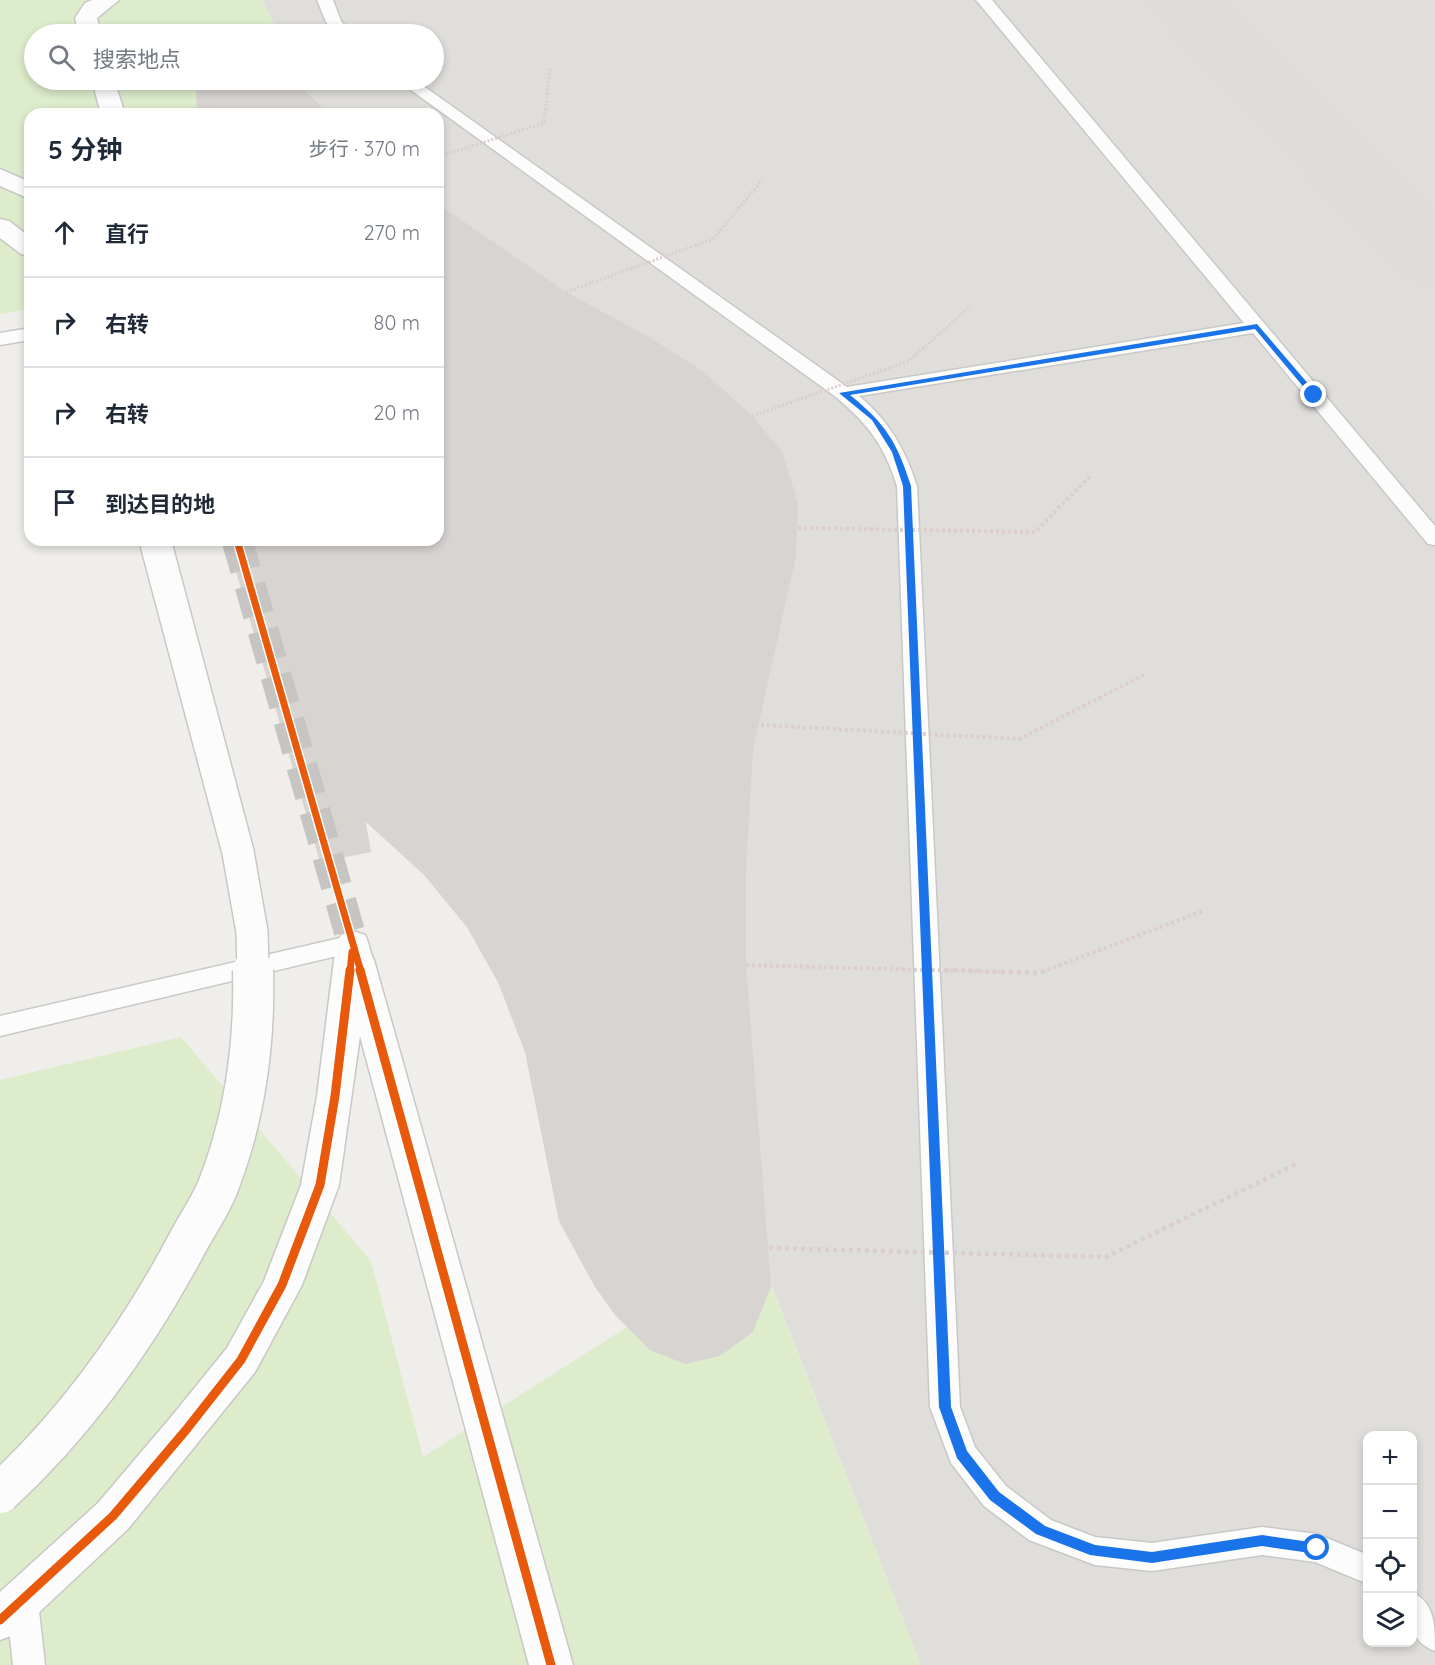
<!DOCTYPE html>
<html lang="zh">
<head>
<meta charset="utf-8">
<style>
	body { margin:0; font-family:Quicksand,"Noto Sans SC",sans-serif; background:#f6f6f7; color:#1f2937 }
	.controls { position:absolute; right:18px; bottom:18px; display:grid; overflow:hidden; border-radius:12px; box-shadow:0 3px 9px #0003 }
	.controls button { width:54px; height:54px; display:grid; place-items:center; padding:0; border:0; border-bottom:2px solid #e0e1e3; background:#fff; color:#1f2937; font:30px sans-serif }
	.stop { position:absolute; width:18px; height:18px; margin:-14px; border:4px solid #1a73e8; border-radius:50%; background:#fff }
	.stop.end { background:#1a73e8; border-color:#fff; box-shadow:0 2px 6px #0008 }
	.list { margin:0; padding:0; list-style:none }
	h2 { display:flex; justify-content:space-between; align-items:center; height:78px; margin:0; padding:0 24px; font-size:26px }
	h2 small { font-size:20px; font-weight:400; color:#747a83 }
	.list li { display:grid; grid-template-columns:39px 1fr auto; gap:18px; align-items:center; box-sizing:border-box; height:90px; padding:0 24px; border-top:2px solid #e0e1e3 }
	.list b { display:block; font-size:22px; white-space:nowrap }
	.list em { font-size:20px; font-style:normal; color:#747a83 }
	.icon { flex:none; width:33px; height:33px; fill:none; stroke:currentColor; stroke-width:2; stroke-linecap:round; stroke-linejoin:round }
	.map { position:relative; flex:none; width:1435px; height:1665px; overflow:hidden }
	.search { position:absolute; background:#fff; box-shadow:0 3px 9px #0003; left:24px; top:24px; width:420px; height:66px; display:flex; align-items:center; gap:15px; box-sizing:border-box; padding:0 21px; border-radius:33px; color:#747a83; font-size:22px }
	.panel { position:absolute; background:#fff; box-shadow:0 3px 9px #0003; left:24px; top:108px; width:420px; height:438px; border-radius:18px }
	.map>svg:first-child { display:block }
	.airport { fill:#e0deda; fill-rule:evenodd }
	.grass { fill:#ddeccb }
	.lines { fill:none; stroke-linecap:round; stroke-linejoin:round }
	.taxiway { fill:#dedddc; fill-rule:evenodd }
	.building { fill:#d7d4d2 }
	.street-tunnel { stroke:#c7c5c3; stroke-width:31; stroke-dasharray:31 16; stroke-linecap:butt }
	.lane-casing { stroke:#c9c8c7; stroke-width:3 }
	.street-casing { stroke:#c9c8c7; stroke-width:3 }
	.lane { fill:#fdfcfc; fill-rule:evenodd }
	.street { fill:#fdfcfc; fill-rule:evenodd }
	.street-bridge-far1-casing { stroke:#c9c8c7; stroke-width:34; stroke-linecap:butt }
	.street-bridge-casing { stroke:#c9c8c7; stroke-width:43; stroke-linecap:butt }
	.path-bridge-far2 { stroke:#dccecd; stroke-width:3; stroke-dasharray:2 2; stroke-linecap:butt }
	.path-bridge-far1 { stroke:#dccecd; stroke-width:4; stroke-dasharray:3 3; stroke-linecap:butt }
	.path-bridge { stroke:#dccecd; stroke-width:4.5; stroke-dasharray:4 4; stroke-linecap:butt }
	.street-bridge-far1 { stroke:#fdfcfc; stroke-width:31 }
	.street-bridge { stroke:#fdfcfc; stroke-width:40 }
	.cycleway-far1-casing { stroke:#fff; stroke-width:10 }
	.cycleway-casing { stroke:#fff; stroke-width:13 }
	.cycleway-far1 { stroke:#e8590c; stroke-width:7 }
	.cycleway { stroke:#e8590c; stroke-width:9 }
	.route { fill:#1a73e8 }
</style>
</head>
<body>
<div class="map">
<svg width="1435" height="1665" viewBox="0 0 1435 1665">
	<rect width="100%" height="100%" fill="#f0eeeb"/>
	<path class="airport" d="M262,0H1435V1665H921L772,1287L753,1332L720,1356L686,1364L650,1350L616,1316L595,1287L559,1221L525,1052L498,982L467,927L424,874L366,822L371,852L320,862L227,540H438V114H197L194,89L196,80H294L302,86L300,80H434V34H279ZM1368,1436H1412V1642H1368Z"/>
	<g class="grass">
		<path d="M0,0H262L279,34H34V80H196L197,114H30V309L0,314Z"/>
		<path d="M181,1037L371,1261L423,1457L627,1327L650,1350L685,1364L753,1332L771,1286L921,1665H0V1080Z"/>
	</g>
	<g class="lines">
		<path class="taxiway" d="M1143,0H1226L1435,210V289L1403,281L1154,17Z"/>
	</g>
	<g class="building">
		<path d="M196,80H294L329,114H197Z"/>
		<path d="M438,204L566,292L649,337L704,372L752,416L783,453L798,504L796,556L753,750L746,869V965L771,1286L753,1332L720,1356L685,1364L650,1350L616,1316L595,1287L559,1221L525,1052L498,982L467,927L424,875L365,821L371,852L320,862L227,540H438Z"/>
	</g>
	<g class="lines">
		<path class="street-tunnel" d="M237,540L353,944"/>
		<defs>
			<g id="lane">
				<path d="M317,0H333L341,21L352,34H336L326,22Z"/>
				<path d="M976,0H992L1435,526V545L1428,544L1253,333L859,396C889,421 905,449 917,486L960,1407L975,1447L1006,1486L1051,1520L1095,1537L1152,1543L1262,1527L1317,1534L1368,1555V1584L1315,1562L1262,1555L1152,1571L1095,1565L1029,1540L984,1506L951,1463L930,1407L897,486C884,445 869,425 836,397L397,80H415L847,387L1244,323Z"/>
				<path d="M30,328V340L0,345V333Z"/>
				<path d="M353,935L362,938L366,944L362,950L0,1036V1016Z"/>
				<path d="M22,1587L33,1592L38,1602L45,1665H13L6,1602L11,1592Z"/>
				<path d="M1412,1592C1435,1603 1435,1625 1435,1651C1406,1640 1412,1618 1412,1592Z"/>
			</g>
			<g id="street">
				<path d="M92,0H119L97,18L101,34H79L75,18L85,3Z"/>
				<path d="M92,80H114L125,114H101Z"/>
				<path d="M0,169L30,182V199L0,186Z"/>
				<path d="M0,219L9,221L30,237V256L21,254L0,238Z"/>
				<path d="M353,931L365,935C370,944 369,951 374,960L573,1665H529L360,1036L339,1185L302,1285L255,1372L128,1529L16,1634L0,1640V1592L98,1503L171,1417L227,1348L264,1281L301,1185L317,1096L336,944L341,935Z"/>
			</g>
		</defs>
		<use href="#lane" class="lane-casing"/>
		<use href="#street" class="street-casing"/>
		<use href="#lane" class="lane"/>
		<use href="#street" class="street"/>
		<defs>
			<path id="street-bridge-far1" d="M155,540L238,852L252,932L253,972"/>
			<path id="street-bridge" d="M0,1493C77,1422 140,1333 189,1240C199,1222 212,1203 219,1184C245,1116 255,1042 253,970"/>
		</defs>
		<use href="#street-bridge-far1" class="street-bridge-far1-casing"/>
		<use href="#street-bridge" class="street-bridge-casing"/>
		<g class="path-bridge-far2">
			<path d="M438,157L544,123L550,69"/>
			<path d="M566,292L713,239L762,180"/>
			<path d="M752,416L909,361L971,306"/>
		</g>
		<g class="path-bridge-far1">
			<path d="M798,528L1035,532L1091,475"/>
			<path d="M761,725L1019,739L1144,675"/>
			<path d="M746,965L1000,972"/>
			<path d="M1042,972L1203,911"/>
		</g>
		<g class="path-bridge">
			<path d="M945,970L1039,973L1046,970"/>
			<path d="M769,1248L1106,1257L1296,1164"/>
		</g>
		<use href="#street-bridge-far1" class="street-bridge-far1"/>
		<use href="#street-bridge" class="street-bridge"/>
		<defs>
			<g id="cycleway-far1">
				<path d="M237,540L361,972"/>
				<path d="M350,972L352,952"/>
			</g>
			<g id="cycleway">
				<path d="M360,970L551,1665"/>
				<path d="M0,1620L113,1516L186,1430L241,1360L282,1285L320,1185L335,1096L350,970"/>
			</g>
		</defs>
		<use href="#cycleway-far1" class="cycleway-far1-casing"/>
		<use href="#cycleway" class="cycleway-casing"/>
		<use href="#cycleway-far1" class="cycleway-far1"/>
		<use href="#cycleway" class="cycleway"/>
	</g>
	<path class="route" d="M1257,324L1317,394V397H1312L1255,329L850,395C886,424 897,442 911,486L951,1407L967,1451L999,1492L1045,1526L1095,1545L1152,1552L1262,1535L1317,1543L1323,1548L1317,1554L1262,1546L1152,1563L1090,1555L1036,1534L990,1500L957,1458L939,1407L903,486L892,452L872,420L839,393Z"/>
</svg>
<div class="controls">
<button>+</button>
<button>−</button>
<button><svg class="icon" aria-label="locate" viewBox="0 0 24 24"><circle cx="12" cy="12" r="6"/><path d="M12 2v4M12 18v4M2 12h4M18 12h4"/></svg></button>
<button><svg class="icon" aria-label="layers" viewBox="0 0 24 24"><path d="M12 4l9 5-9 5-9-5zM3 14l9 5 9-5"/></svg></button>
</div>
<div class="stop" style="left:1317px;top:1548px"></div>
<div class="stop end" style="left:1314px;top:395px"></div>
<div class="search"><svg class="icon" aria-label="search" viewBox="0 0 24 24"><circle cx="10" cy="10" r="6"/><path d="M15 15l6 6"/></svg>搜索地点</div>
<section class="panel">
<h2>5 分钟<small>步行 · 370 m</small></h2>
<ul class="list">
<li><svg class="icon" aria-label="ahead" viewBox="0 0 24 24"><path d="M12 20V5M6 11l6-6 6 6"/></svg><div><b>直行</b></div><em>270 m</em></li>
<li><svg class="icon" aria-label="right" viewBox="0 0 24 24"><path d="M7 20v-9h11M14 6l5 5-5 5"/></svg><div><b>右转</b></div><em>80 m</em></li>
<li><svg class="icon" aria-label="right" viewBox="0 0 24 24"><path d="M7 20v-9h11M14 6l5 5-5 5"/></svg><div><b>右转</b></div><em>20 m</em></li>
<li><svg class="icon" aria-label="arrive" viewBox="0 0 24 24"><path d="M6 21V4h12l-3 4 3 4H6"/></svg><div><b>到达目的地</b></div></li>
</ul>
</section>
</div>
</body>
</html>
